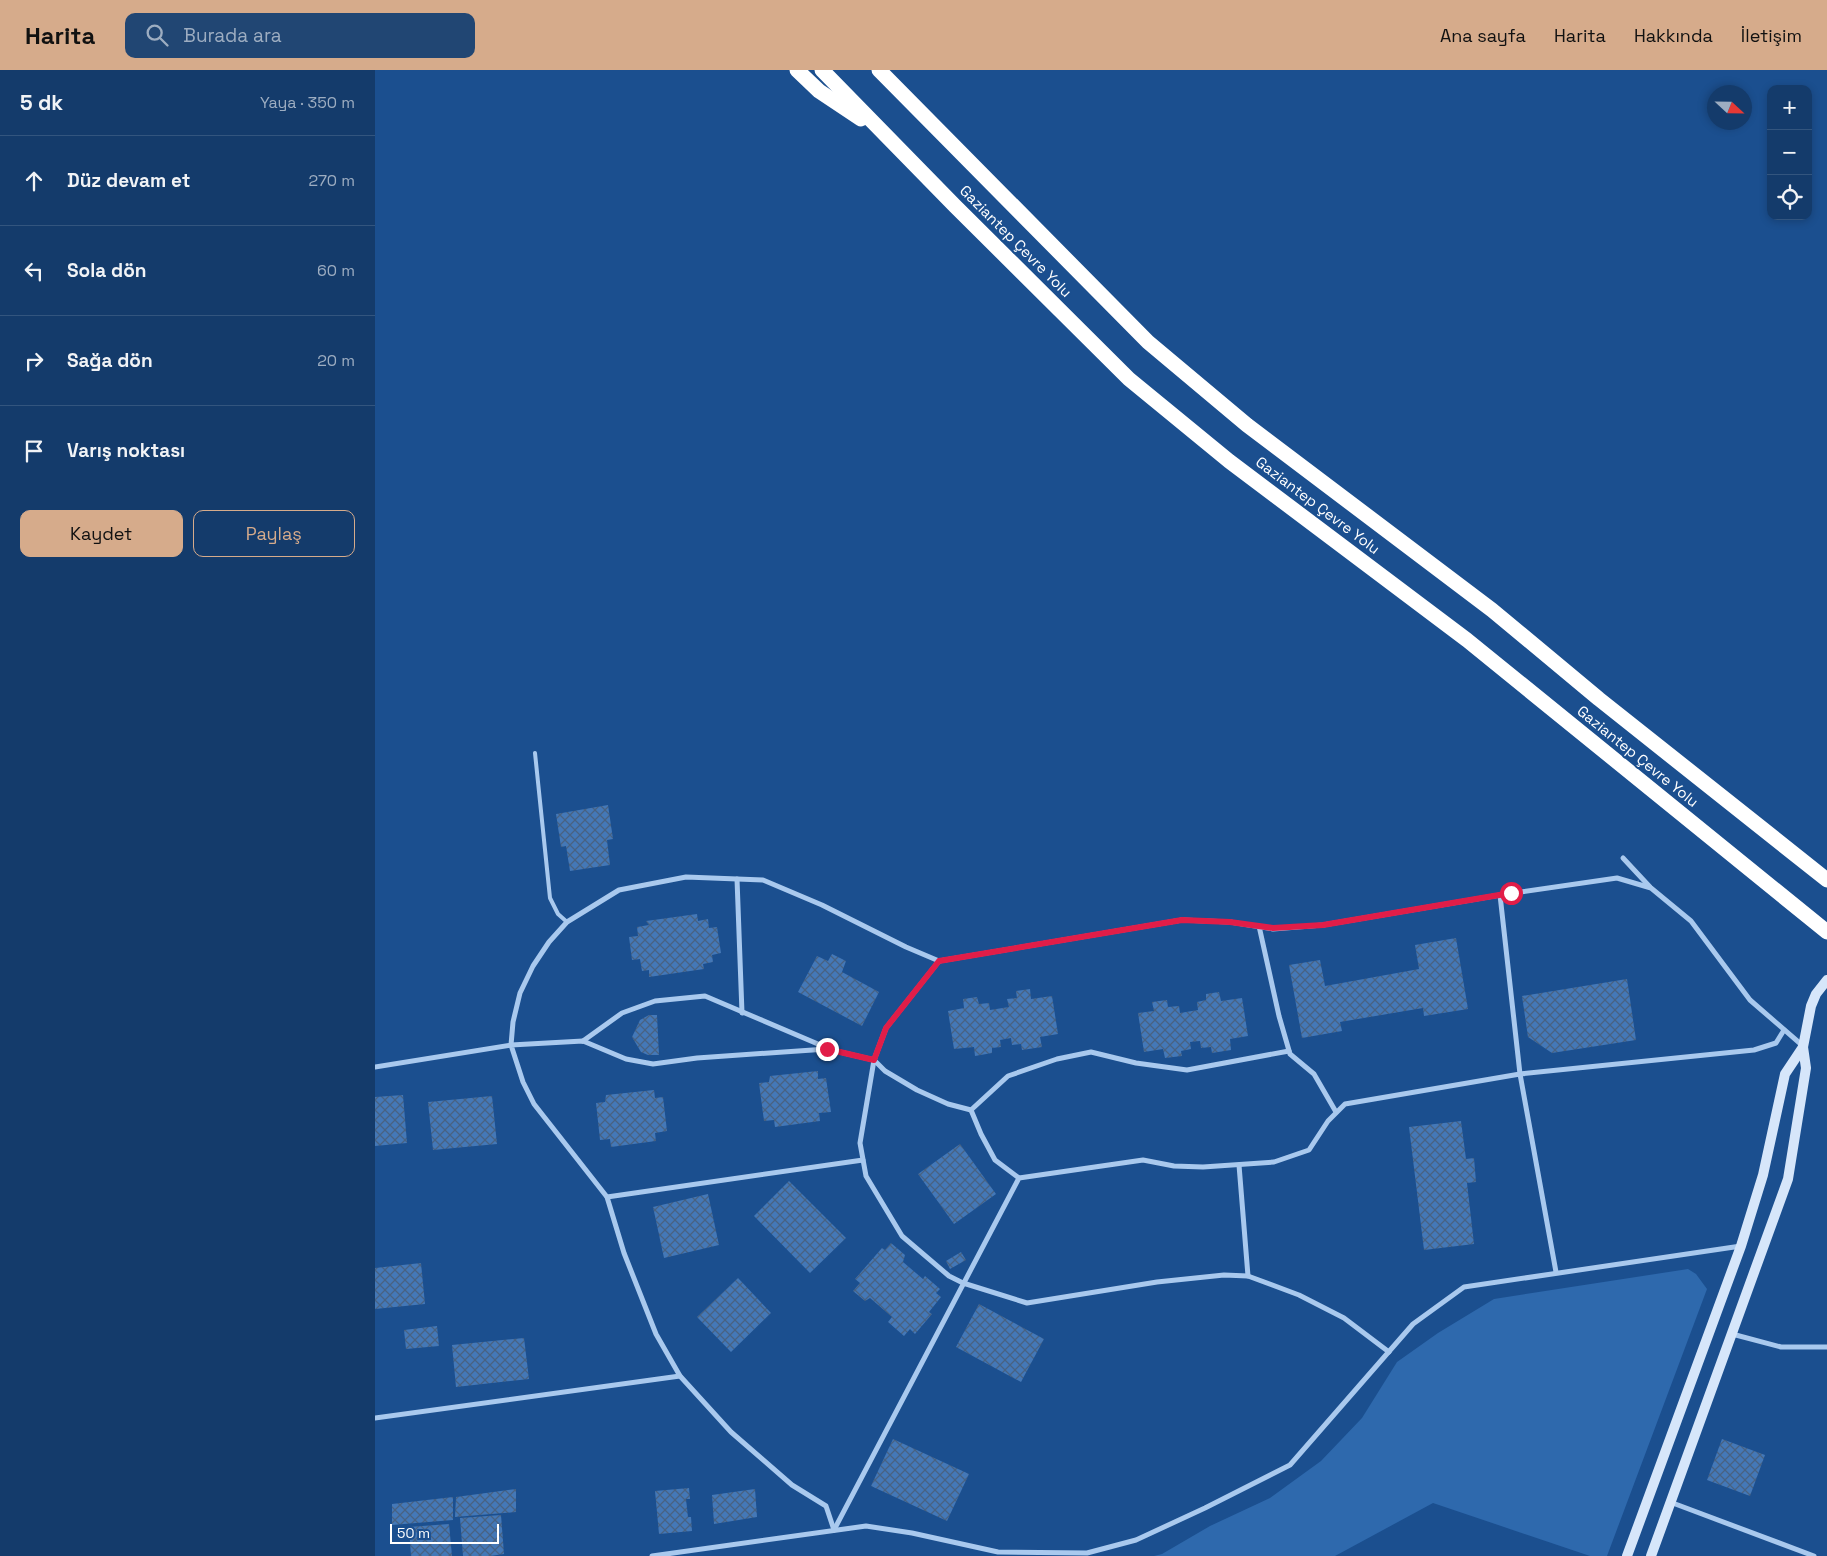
<!DOCTYPE html>
<html lang="tr">
<head>
<meta charset="utf-8">
<style>
	body { margin:0; font-family:"Space Grotesk",sans-serif; background:#214673; color:#f1f3f6 }
	.controls { position:absolute; right:15px; top:15px; display:grid; overflow:hidden; border-radius:10px; box-shadow:0 2px 8px #0003 }
	.controls button { width:45px; height:45px; display:grid; place-items:center; padding:0; border:0; border-bottom:1px solid #33557e; background:#143b6b; color:#f1f3f6; font:25px sans-serif }
	.compass { position:absolute; left:1332px; top:15px; width:45px; height:45px; border-radius:50%; background:#143b6b; box-shadow:0 2px 8px #0003; rotate:112deg }
	.scale { position:absolute; left:15px; bottom:12px; width:109px; box-sizing:border-box; padding-left:5px; border:2px solid #fff; border-top:0; font-size:14px; line-height:18px; white-space:nowrap; color:#fff; -webkit-text-stroke:4px #1b4f8f; paint-order:stroke }
	.stop { position:absolute; width:15px; height:15px; margin:-11px; border:4px solid #e11d48; border-radius:50%; background:#fff }
	.stop.end { background:#e11d48; border-color:#fff; box-shadow:0 1px 5px #0008 }
	.list { margin:0; padding:0; list-style:none }
	h2 { display:flex; justify-content:space-between; align-items:center; height:65px; margin:0; padding:0 20px; font-size:21px }
	h2 small { font-size:16px; font-weight:400; color:#9dadc1 }
	.list li { display:grid; grid-template-columns:32px 1fr auto; gap:15px; align-items:center; box-sizing:border-box; height:90px; padding:0 20px; border-top:1px solid #33557e }
	.list b { display:block; font-size:19px; white-space:nowrap }
	.list em { font-size:16px; font-style:normal; color:#9dadc1 }
	.actions { display:flex; gap:10px; padding:15px 20px }
	.actions a { flex:1; padding:11px 0; border:1px solid #d6ab8b; border-radius:10px; text-align:center; font-size:18px; color:#d6ab8b }
	.actions .main { background:#d6ab8b; color:#111 }
	.icon { flex:none; width:28px; height:28px; fill:none; stroke:currentColor; stroke-width:2; stroke-linecap:round; stroke-linejoin:round }
	.map { position:relative; flex:none; width:1452px; height:1486px; overflow:hidden }
	header { display:flex; align-items:center; gap:30px; box-sizing:border-box; height:70px; padding:0 25px; background:#d6ab8b; color:#111 }
	header strong { font-size:24px }
	nav { display:flex; gap:28px; margin-inline-start:auto; font-size:18px }
	.search { width:350px; height:45px; background:#214673; display:flex; align-items:center; gap:12px; box-sizing:border-box; padding:0 18px; border-radius:10px; color:#9dadc1; font-size:19px }
	main { display:flex }
	aside { flex:1; background:#143b6b }
	.map>svg:first-child { display:block }
	.green { fill:#2e69ad }
	.building { fill:url(#building-cross-hatch) }
	.lines { fill:none; stroke-linecap:round; stroke-linejoin:round }
	.lane { stroke:#a9c9ee; stroke-width:4 }
	.street { stroke:#a9c9ee; stroke-width:5 }
	.secondary { stroke:#d6e6fa; stroke-width:10 }
	.highway { stroke:#fff; stroke-width:15 }
	.route { stroke:#e11d48; stroke-width:6 }
	.labels { text-anchor:middle; dominant-baseline:central; stroke-width:4; stroke-linejoin:round; paint-order:stroke }
	.street-label { font-size:15px; fill:#fff; stroke:#1b4f8f }
</style>
</head>
<body>
<header>
<strong>Harita</strong>
<div class="search"><svg class="icon" aria-label="search" viewBox="0 0 24 24"><circle cx="10" cy="10" r="6"/><path d="M15 15l6 6"/></svg>Burada ara</div>
<nav><a>Ana sayfa</a><a>Harita</a><a>Hakkında</a><a>İletişim</a></nav>
</header>
<main>
<aside>
<h2>5 dk<small>Yaya · 350 m</small></h2>
<ul class="list">
<li><svg class="icon" aria-label="ahead" viewBox="0 0 24 24"><path d="M12 20V5M6 11l6-6 6 6"/></svg><div><b>Düz devam et</b></div><em>270 m</em></li>
<li><svg class="icon" aria-label="left" viewBox="0 0 24 24"><path d="M17 20v-9H6M10 6l-5 5 5 5"/></svg><div><b>Sola dön</b></div><em>60 m</em></li>
<li><svg class="icon" aria-label="right" viewBox="0 0 24 24"><path d="M7 20v-9h11M14 6l5 5-5 5"/></svg><div><b>Sağa dön</b></div><em>20 m</em></li>
<li><svg class="icon" aria-label="arrive" viewBox="0 0 24 24"><path d="M6 21V4h12l-3 4 3 4H6"/></svg><div><b>Varış noktası</b></div></li>
</ul>
<div class="actions"><a class="main">Kaydet</a><a>Paylaş</a></div>
</aside>
<div class="map">
<svg width="1452" height="1486" viewBox="0 0 1452 1486">
	<defs>
		<pattern id="building-cross-hatch" width="8" height="8" patternUnits="userSpaceOnUse" patternTransform="scale(1.25)"><rect width="8" height="8" fill="#4478b7"/><path d="M0 0l8 8M0 8l8-8" fill="none" stroke="#486282"/></pattern>
	</defs>
	<rect width="100%" height="100%" fill="#1b4f8f"/>
	<path class="green" d="M1313,1199L1321,1204L1332,1219L1232,1486H1215L1058,1433L960,1486H779L787,1484L835,1456L895,1428L946,1391L987,1348L1022,1292L1063,1263L1119,1229Z"/>
	<g class="building">
		<path d="M233,735L238,769L232,770L235,795L195,801L191,776L186,777L181,744Z"/>
		<path d="M322,844L323,851L333,849L334,858L342,857L346,883L337,885L338,892L328,894L329,899L274,907V900L267,901L265,889L257,890L254,867L263,866L262,857L274,855L271,851Z"/>
		<path d="M1081,868L1093,939L1049,946L1048,938L965,952L967,961L927,968L914,895L945,890L950,916L1044,899L1040,875Z"/>
		<path d="M457,884L471,891L467,902L504,922L487,956L423,922L442,886L453,891Z"/>
		<path d="M1252,909L1261,970L1177,983L1153,967L1147,926Z"/>
		<path d="M655,919L656,929L677,926L683,964L665,967L667,977L647,980L646,974L637,975L636,968L625,970L626,977L617,978V983L600,986L599,977L579,979L573,941L589,938L588,929L602,927L604,934L614,933L615,940L634,937L632,929L642,928L641,921Z"/>
		<path d="M844,922L846,931L867,928L873,966L855,969L856,980L837,983L836,977L826,978L825,971L815,972L816,979L806,981L807,986L790,988L788,979L769,982L763,943L779,941L777,932L792,930L793,937L804,936L805,943L823,940L822,932L831,930V924Z"/>
		<path d="M274,945H282L284,985H273L266,982L257,967L265,950Z"/>
		<path d="M443,1001V1009L451,1008L456,1042L444,1043L445,1051L400,1057L399,1050L389,1051L384,1013L394,1012L395,1006Z"/>
		<path d="M279,1020L280,1028L288,1027L292,1061L280,1063L281,1071L236,1077L235,1069L225,1070L221,1033L230,1032L231,1025Z"/>
		<path d="M28,1025L32,1073L0,1076V1027Z"/>
		<path d="M117,1026L122,1074L58,1080L53,1032Z"/>
		<path d="M1086,1051L1091,1089L1099,1088L1101,1112L1092,1113L1099,1174L1049,1180L1034,1057Z"/>
		<path d="M585,1074L621,1124L579,1154L543,1104Z"/>
		<path d="M414,1111L471,1168L435,1203L379,1146Z"/>
		<path d="M333,1124L344,1175L289,1188L278,1137Z"/>
		<path d="M516,1173L530,1185L528,1192L548,1209L550,1206L565,1219L561,1223L566,1227L554,1242L557,1244L540,1264L535,1259L529,1266L513,1252L517,1247L495,1228L490,1231L478,1221L485,1213L480,1209L507,1178L510,1180Z"/>
		<path d="M586,1182L591,1190L575,1199L571,1191Z"/>
		<path d="M46,1193L50,1234L0,1239V1198Z"/>
		<path d="M363,1208L396,1243L356,1282L322,1247Z"/>
		<path d="M604,1234L669,1269L646,1312L581,1277Z"/>
		<path d="M62,1256L64,1276L31,1279L29,1260Z"/>
		<path d="M149,1268L154,1309L81,1317L77,1275Z"/>
		<path d="M518,1369L594,1404L572,1451L496,1416Z"/>
		<path d="M1347,1369L1390,1385L1375,1426L1332,1410Z"/>
		<path d="M314,1418L315,1429H311L313,1447H316L317,1461L284,1464L280,1421Z"/>
		<path d="M141,1419V1442L80,1447L81,1427Z"/>
		<path d="M380,1419L382,1447L339,1454L337,1425Z"/>
		<path d="M78,1427V1450L17,1455V1434Z"/>
		<path d="M126,1445L129,1484L115,1486H88L85,1448Z"/>
		<path d="M74,1454L77,1486H36L34,1457Z"/>
	</g>
	<g class="lines">
		<path class="lane" d="M160,683L175,828L183,844L192,852"/>
		<g class="street">
			<path d="M1248,788L1275,817"/>
			<path d="M362,809L367,943"/>
			<path d="M1125,825L1145,1004L1181,1202"/>
			<path d="M884,856L904,946L915,984L939,1004L961,1042"/>
			<path d="M564,891L511,958L499,990L485,1073L491,1106L527,1166L574,1206L588,1213L652,1233L782,1212L849,1205L873,1206L924,1225L969,1248L1014,1282"/>
			<path d="M208,971L247,943L280,931L330,926L450,977"/>
			<path d="M0,997L136,975L138,952L145,923L158,896L174,872L192,852L244,820L311,807L388,810L447,835L531,877L564,891L807,850L855,852L898,859L948,855L1125,825L1242,808L1276,818L1316,851L1375,930L1428,976"/>
			<path d="M596,1040L606,1064L620,1090L644,1108"/>
			<path d="M864,1095L873,1206"/>
			<path d="M232,1127L488,1090"/>
			<path d="M1357,1264L1406,1277H1452"/>
			<path d="M0,1348L305,1306"/>
			<path d="M1295,1432L1439,1486"/>
			<path d="M459,1460L451,1436L417,1415L356,1362L305,1306L281,1264L249,1183L232,1127L159,1034L148,1012L136,975L208,971L251,989L278,994L322,988L452,979L499,990L510,1001L542,1020L573,1034L596,1040L633,1006L682,989L716,982L761,993L812,1000L914,981"/>
			<path d="M459,1460L644,1108L768,1090L799,1096L828,1097L899,1092L934,1080L953,1051L970,1034L1145,1004L1379,980L1401,973L1409,960"/>
			<path d="M277,1486L491,1456L537,1463L623,1482L712,1483L761,1470L830,1438L915,1395L1038,1254L1089,1217L1366,1176"/>
		</g>
		<g class="secondary">
			<path d="M1252,1486L1366,1176L1388,1105L1410,1004L1428,977"/>
			<path d="M1276,1486L1413,1109L1431,998L1428,977L1436,936L1441,924L1452,910"/>
		</g>
		<g class="highway">
			<path d="M422,0L444,21L486,49"/>
			<path d="M447,0L580,136L754,309L854,391L1092,570L1452,862"/>
			<path d="M504,0L773,272L872,355L1117,540L1224,629L1452,810"/>
		</g>
	</g>
	<g class="lines">
		<path class="route" d="M452,979L499,990L511,958L564,891L807,850L855,852L898,858L948,855L1136,823"/>
	</g>
	<g class="labels">
		<g class="street-label">
			<text transform="translate(641 171) rotate(45)">Gaziantep Çevre Yolu</text>
			<text transform="translate(943 435) rotate(37)">Gaziantep Çevre Yolu</text>
			<text transform="translate(1263 686) rotate(39)">Gaziantep Çevre Yolu</text>
		</g>
	</g>
</svg>
<div class="controls">
<button>+</button>
<button>−</button>
<button><svg class="icon" aria-label="locate" viewBox="0 0 24 24"><circle cx="12" cy="12" r="6"/><path d="M12 2v4M12 18v4M2 12h4M18 12h4"/></svg></button>
</div>
<svg class="compass" viewBox="-18 -18 36 36"><path d="M0-13l5 13h-10z" fill="#e53935"/><path d="M0 13l5-13h-10z" fill="#9dadc1"/></svg>
<div class="scale">50 m</div>
<div class="stop" style="left:1136px;top:823px"></div>
<div class="stop end" style="left:452px;top:979px"></div>
</div>
</main>
</body>
</html>
